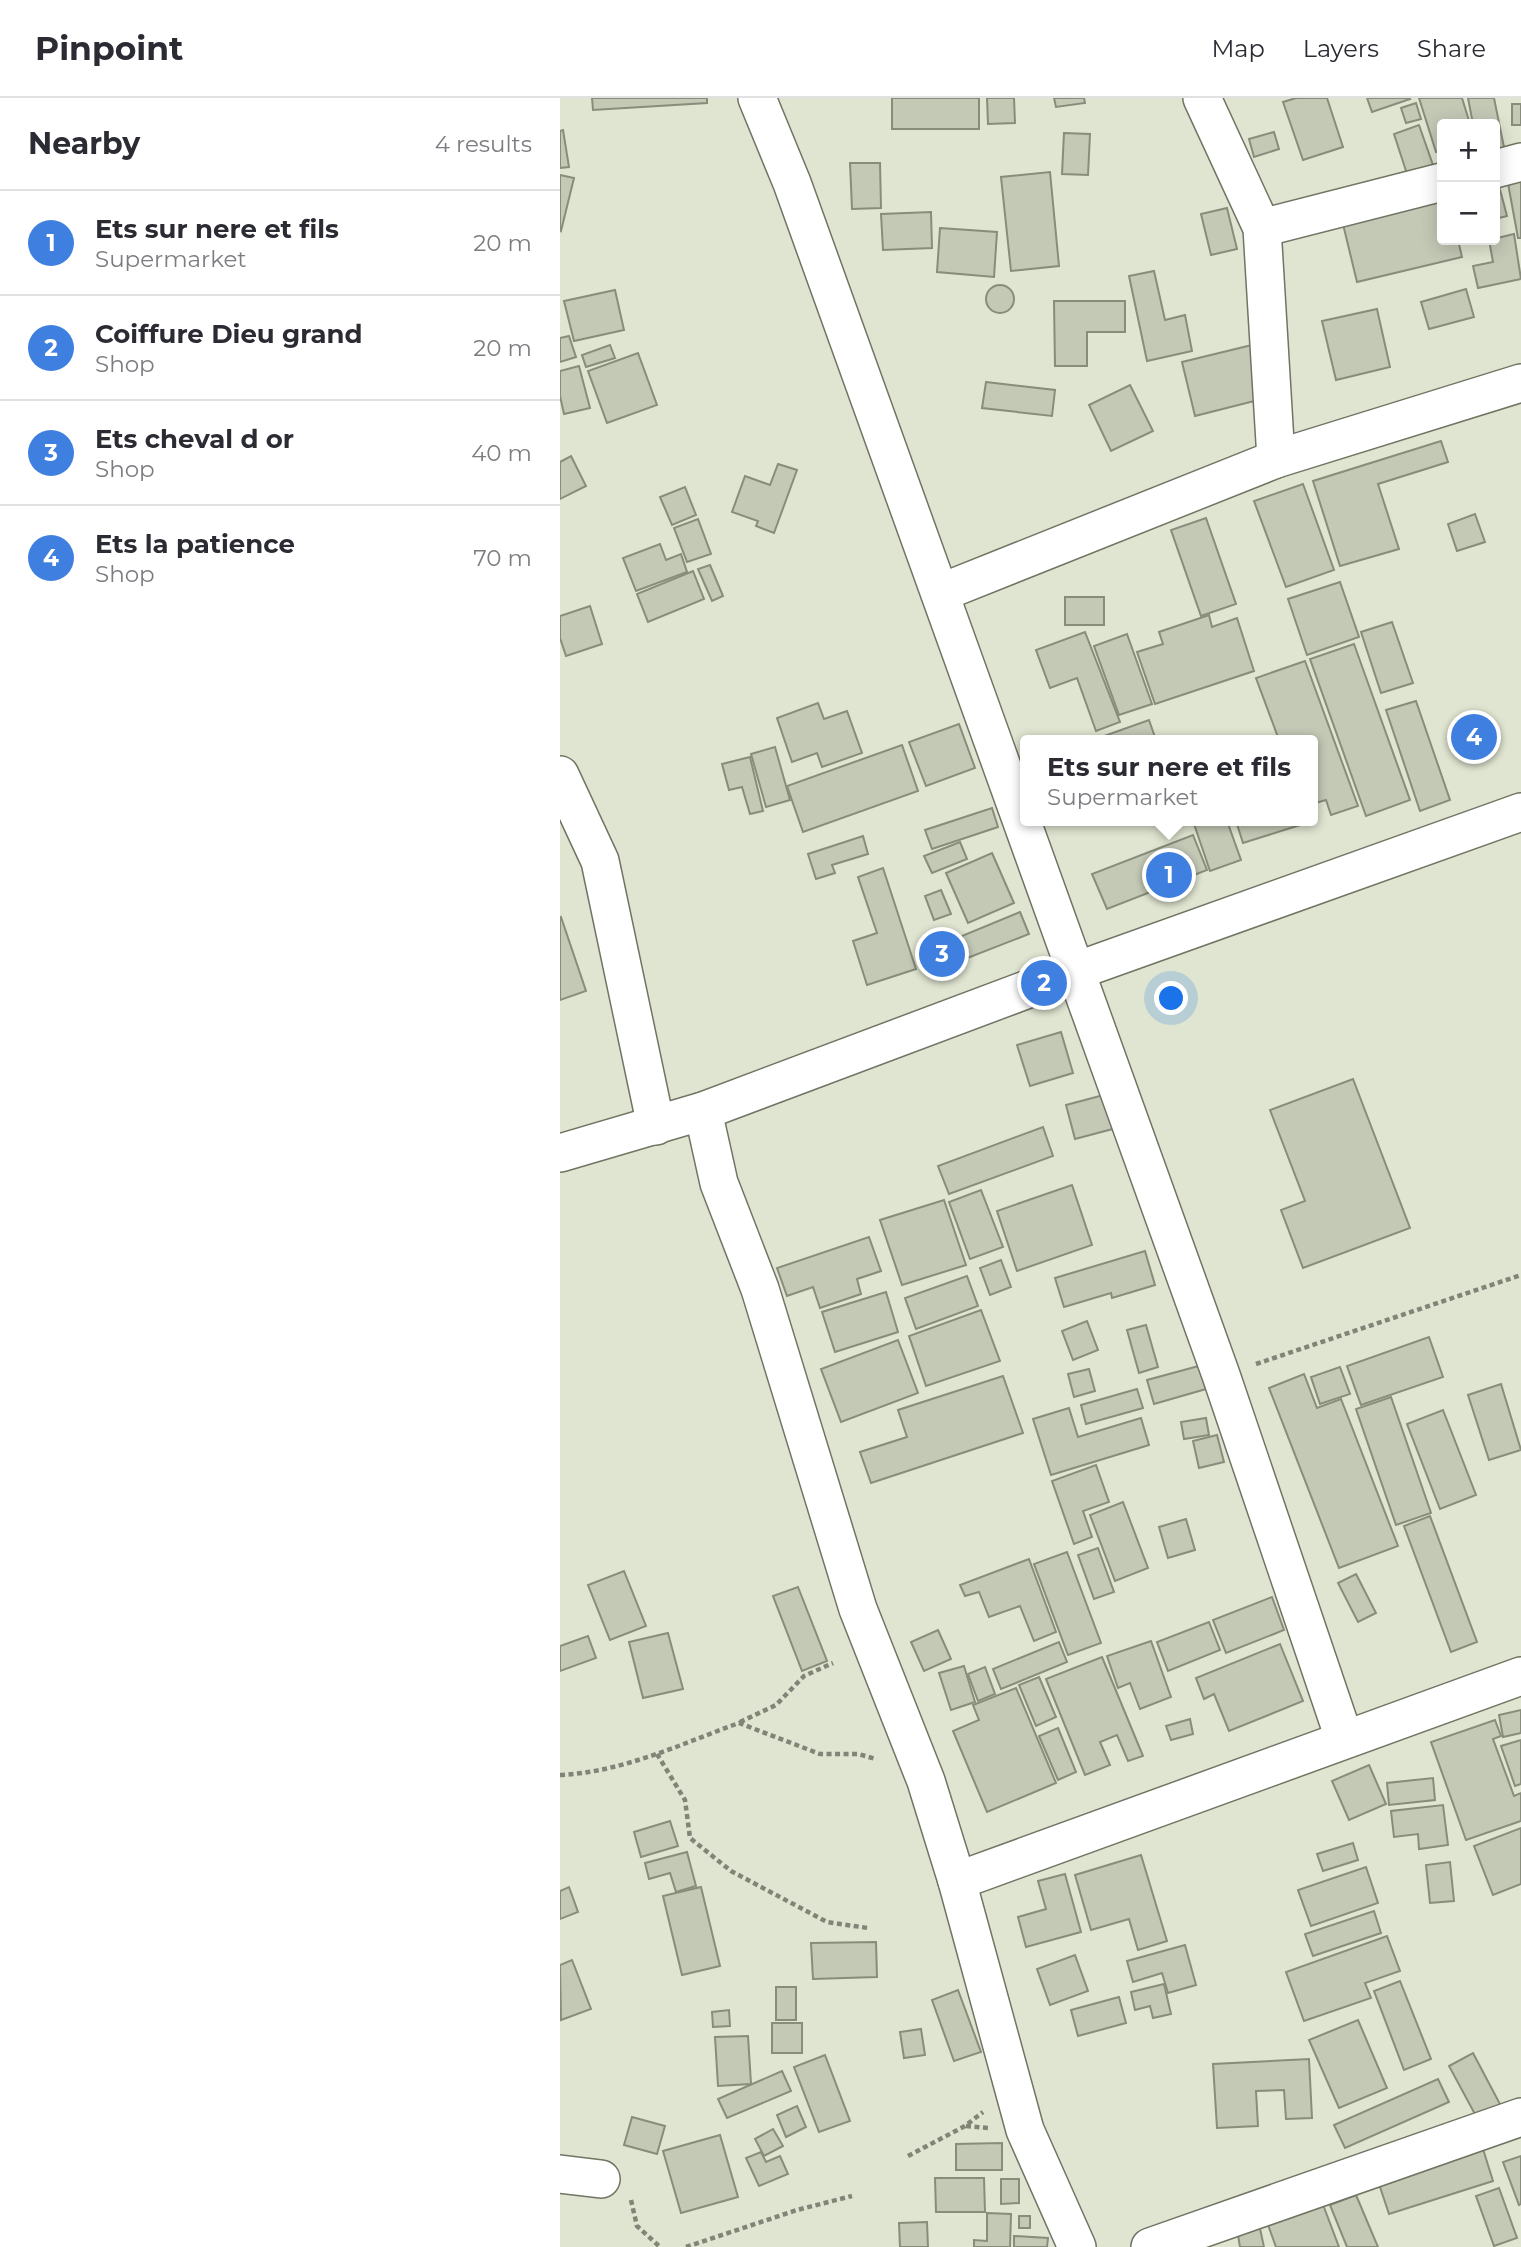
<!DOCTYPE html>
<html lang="en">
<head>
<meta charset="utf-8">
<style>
	body { margin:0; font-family:Montserrat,sans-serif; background:#f2f2f3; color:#2b2b33 }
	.controls { position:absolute; right:21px; top:21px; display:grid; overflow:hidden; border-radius:7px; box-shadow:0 4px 18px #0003 }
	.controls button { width:63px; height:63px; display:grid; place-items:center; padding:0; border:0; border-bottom:2px solid #e1e1e2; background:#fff; color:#2b2b33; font:35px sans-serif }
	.you { position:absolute; left:612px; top:901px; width:24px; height:24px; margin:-18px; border:5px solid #fff; border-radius:50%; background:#1a73e8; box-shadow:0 0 0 10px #1a73e833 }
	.badge { display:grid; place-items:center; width:46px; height:46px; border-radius:50%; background:#ea580c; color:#fff; font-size:23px; font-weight:700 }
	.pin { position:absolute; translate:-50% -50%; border:4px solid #fff; box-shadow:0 2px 7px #0006 }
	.popup { position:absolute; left:460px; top:637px; width:298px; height:91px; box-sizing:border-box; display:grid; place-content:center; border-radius:7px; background:#fff; filter:drop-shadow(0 2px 5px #0005); font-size:23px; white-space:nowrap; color:#7c7c81 }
	.popup b { font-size:26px; color:#2b2b33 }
	.popup::after { content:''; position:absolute; left:50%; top:100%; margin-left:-14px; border:14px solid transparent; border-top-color:#fff }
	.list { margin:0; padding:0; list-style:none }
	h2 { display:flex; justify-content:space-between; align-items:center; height:91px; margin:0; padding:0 28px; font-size:30px }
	h2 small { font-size:23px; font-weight:400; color:#7c7c81 }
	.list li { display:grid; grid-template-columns:46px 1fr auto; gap:21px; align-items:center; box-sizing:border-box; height:105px; padding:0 28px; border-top:2px solid #e1e1e2 }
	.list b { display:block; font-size:26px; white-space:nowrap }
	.list p { margin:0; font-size:23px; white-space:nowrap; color:#7c7c81 }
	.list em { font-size:23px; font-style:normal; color:#7c7c81 }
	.map { position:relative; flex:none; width:961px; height:2149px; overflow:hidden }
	header { display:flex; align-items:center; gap:42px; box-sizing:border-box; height:98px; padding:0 35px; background:#fff; border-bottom:2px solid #e1e1e2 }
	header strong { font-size:33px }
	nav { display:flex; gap:38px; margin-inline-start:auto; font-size:24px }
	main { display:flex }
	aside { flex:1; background:#fff }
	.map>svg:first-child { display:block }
	.building { fill:#c4c9b6; stroke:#888d7b; stroke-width:2 }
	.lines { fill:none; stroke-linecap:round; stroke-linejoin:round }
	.minor-casing { stroke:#707563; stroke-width:40 }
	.path { stroke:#818476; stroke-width:4.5; stroke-dasharray:5 3.5; stroke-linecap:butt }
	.minor { stroke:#fff; stroke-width:37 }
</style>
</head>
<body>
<header>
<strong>Pinpoint</strong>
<nav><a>Map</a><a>Layers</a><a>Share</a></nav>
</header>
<main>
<aside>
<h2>Nearby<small>4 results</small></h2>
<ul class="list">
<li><span class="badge" style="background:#3f7fe0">1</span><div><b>Ets sur nere et fils</b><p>Supermarket</p></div><em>20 m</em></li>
<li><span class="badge" style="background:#3f7fe0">2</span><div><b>Coiffure Dieu grand</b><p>Shop</p></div><em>20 m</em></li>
<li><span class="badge" style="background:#3f7fe0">3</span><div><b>Ets cheval d or</b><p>Shop</p></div><em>40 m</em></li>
<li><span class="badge" style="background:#3f7fe0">4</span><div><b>Ets la patience</b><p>Shop</p></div><em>70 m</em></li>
</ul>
</aside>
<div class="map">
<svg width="961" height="2149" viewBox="0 0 961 2149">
	<rect width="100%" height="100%" fill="#e0e5d1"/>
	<g class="building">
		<path d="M32,0H147V5L33,12Z"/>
		<rect x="332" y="0" width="87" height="31"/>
		<path d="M427,0H454L455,25L428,26Z"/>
		<path d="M494,0H524L525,5L496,9Z"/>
		<path d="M736,0H767L783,49L743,62L723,4Z"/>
		<path d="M807,0H849L850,1L812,14Z"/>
		<path d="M859,0H902L910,26H882V52L876,54Z"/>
		<path d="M908,0H934L946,59L935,62V26H913Z"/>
		<path d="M856,5L861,21L846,25L841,10Z"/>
		<rect x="952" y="6" width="9" height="21"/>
		<path d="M859,27L874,70L848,79L834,36Z"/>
		<path d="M3,32L9,69L0,70V33Z"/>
		<path d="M714,34L719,51L694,59L689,41Z"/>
		<path d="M504,35L530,36L528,77L502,76Z"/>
		<path d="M290,65H320L321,110L292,111Z"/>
		<path d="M490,74L499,168L451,173L441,79Z"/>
		<path d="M0,77L14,80L1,133L0,132Z"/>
		<path d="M961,77V140H958L947,80Z"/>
		<path d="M938,84L947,118L935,121V85Z"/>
		<path d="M882,98V142H898L902,159L797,184L782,122Z"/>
		<path d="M667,110L677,151L651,157L641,116Z"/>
		<path d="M371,114L372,150L323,152L321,116Z"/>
		<path d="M380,130L437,134L434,179L377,174Z"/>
		<path d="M954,136L961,181L918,190L913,168L933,164L929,142Z"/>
		<path d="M594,173L605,222L625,217L632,253L587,263L569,178Z"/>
		<circle cx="440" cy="201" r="14"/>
		<path d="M906,191L914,219L869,231L861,204Z"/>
		<path d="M55,192L64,232L14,243L4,203Z"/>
		<path d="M494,203H565V234H527V268H495Z"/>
		<path d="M817,211L830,269L776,282L762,223Z"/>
		<path d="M9,238L16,259L0,264V240Z"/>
		<path d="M696,246L710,299L635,318L622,264Z"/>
		<path d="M50,247L55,260L26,269L22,257Z"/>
		<path d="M78,255L97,307L47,325L28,273Z"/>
		<path d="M19,268L30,310L4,316L0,298V273Z"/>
		<path d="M426,284L495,292L492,318L422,310Z"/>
		<path d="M570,287L593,333L551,353L529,307Z"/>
		<path d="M881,343L888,364L818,386L839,451L780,468L753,383Z"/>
		<path d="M11,358L26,388L0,401V364Z"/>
		<path d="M218,366L237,372L214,435L196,428L198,423L172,414L185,378L210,387Z"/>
		<path d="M743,386L774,472L726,489L694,403Z"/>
		<path d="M125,389L136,417L112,427L100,399Z"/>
		<path d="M915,416L925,444L897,453L888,426Z"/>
		<path d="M646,420L676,506L641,518L611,432Z"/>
		<path d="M138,421L151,456L127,464L114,430Z"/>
		<path d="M100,446L106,462L121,456L127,474L76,493L63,460Z"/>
		<path d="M150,467L163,498L152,503L138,471Z"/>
		<path d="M133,473L144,501L88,524L77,496Z"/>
		<path d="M780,484L799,539L747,557L728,501Z"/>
		<rect x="505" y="499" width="39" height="28"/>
		<path d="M30,508L42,546L6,558L0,540V518Z"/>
		<path d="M649,517L652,529L677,520L694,573L595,606L577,554L603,546L599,534Z"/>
		<path d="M832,524L853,585L821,595L801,534Z"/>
		<path d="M525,534L560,624L536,633L517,580L490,590L476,552Z"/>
		<path d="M567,536L592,606L559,617L534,548Z"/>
		<path d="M794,546L850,702L806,718L750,561Z"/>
		<path d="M745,563L798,708L771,717L766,702L752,706V642H719L696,580Z"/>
		<path d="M856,603L890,702L860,713L826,612Z"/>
		<path d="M258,605L264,621L287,613L302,655L262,669L257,655L232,664L217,620Z"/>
		<path d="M589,622L596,642H533Z"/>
		<path d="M399,626L415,670L366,688L349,644Z"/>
		<path d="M342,647L358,693L243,734L227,688Z"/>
		<path d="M215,649L230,702L206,709L191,656Z"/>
		<path d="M190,659L203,713L190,716L182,689L169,692L162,666Z"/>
		<path d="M432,710L438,729L372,751L365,732Z"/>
		<path d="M633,723H667L681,762L650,773Z"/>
		<path d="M676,723H739L740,727L683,745Z"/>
		<path d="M633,737L647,772L547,811L532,776Z"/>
		<path d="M303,738L308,756L272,767L275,775L256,781L248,756Z"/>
		<path d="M400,744L407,761L372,775L364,758Z"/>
		<path d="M432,755L454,805L408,825L386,775Z"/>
		<path d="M323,770L356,871L307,887L293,843L317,835L298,779Z"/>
		<path d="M381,792L391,816L374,822L365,798Z"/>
		<path d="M460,814L469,836L405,861L397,840Z"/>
		<path d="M1,819L26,893L0,902V820Z"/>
		<path d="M383,843L394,865L372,875L363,852Z"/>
		<path d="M501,934L513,975L470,988L457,947Z"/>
		<path d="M793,981L850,1130L743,1170L721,1112L745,1103L710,1012Z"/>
		<path d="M555,994L564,1028L515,1041L506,1007Z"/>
		<path d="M483,1029L493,1058L389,1096L378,1068Z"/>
		<path d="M512,1087L532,1147L457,1173L437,1113Z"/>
		<path d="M421,1092L443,1149L410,1161L389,1104Z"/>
		<path d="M384,1102L406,1167L342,1187L320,1122Z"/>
		<path d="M309,1139L321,1173L297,1181L301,1196L260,1210L253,1189L227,1198L217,1170Z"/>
		<path d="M585,1153L595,1187L552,1200L551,1195L504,1209L495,1180Z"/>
		<path d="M441,1162L451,1189L430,1197L420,1170Z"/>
		<path d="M407,1178L418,1208L356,1231L345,1200Z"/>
		<path d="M326,1194L338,1234L275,1254L262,1214Z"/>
		<path d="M421,1212L440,1263L366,1288L349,1238Z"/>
		<path d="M527,1223L538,1252L513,1262L502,1233Z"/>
		<path d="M586,1227L598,1269L579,1275L567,1232Z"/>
		<path d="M869,1239L883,1279L801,1307L787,1268Z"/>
		<path d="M338,1242L358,1295L281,1324L261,1271Z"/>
		<path d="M646,1266L653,1289L594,1306L587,1282Z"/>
		<path d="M780,1269L790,1296L760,1306L751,1279Z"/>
		<path d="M529,1271L535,1293L514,1299L508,1276Z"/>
		<path d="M744,1276L757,1310L781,1301L838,1448L779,1470L709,1290Z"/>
		<path d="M443,1278L463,1335L311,1385L300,1354L347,1339L338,1312Z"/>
		<path d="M941,1286L961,1352L929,1362L908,1297Z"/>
		<path d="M577,1291L583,1310L526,1326L521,1307Z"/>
		<path d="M831,1299L871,1415L836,1427L796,1311Z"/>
		<path d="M509,1310L518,1339L581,1320L589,1347L491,1377L473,1321Z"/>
		<path d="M883,1312L916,1397L880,1411L847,1326Z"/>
		<path d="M646,1320L649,1337L624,1341L621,1324Z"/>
		<path d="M657,1337L664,1364L639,1370L633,1343Z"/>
		<path d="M536,1367L549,1404L523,1413L532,1439L514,1446L492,1383Z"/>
		<path d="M563,1404L588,1470L555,1483L530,1417Z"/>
		<path d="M870,1418L917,1544L891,1554L844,1428Z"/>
		<path d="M626,1421L635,1452L608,1460L599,1429Z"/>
		<path d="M538,1450L554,1494L534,1501L518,1457Z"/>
		<path d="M507,1454L541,1545L508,1557L474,1466Z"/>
		<path d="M469,1461L496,1534L474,1543L460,1508L429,1519L419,1494L405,1498L400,1487Z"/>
		<path d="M64,1473L86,1528L50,1542L28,1487Z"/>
		<path d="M796,1476L816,1515L798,1524L778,1485Z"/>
		<path d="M238,1489L267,1563L242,1573L213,1498Z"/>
		<path d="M712,1499L724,1532L666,1555L653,1522Z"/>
		<path d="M649,1524L660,1552L608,1573L597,1544Z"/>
		<path d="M378,1532L391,1561L364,1573L351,1544Z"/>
		<path d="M108,1535L123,1591L83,1600L69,1544Z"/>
		<path d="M28,1538L36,1560L0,1573V1548Z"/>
		<path d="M591,1543L611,1599L580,1611L570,1585L558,1590L547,1558Z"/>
		<path d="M499,1544L507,1564L441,1591L433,1571Z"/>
		<path d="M720,1546L743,1603L669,1633L654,1596L644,1601L636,1580Z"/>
		<path d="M542,1559L583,1658L568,1663L557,1637L540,1644L550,1667L525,1677L486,1581Z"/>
		<path d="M404,1568L415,1604L391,1612L379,1575Z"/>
		<path d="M425,1569L435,1596L418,1603L408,1576Z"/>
		<path d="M479,1579L496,1619L476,1628L459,1587Z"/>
		<path d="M456,1590L496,1685L427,1714L393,1633L419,1622L413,1607Z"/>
		<path d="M961,1612V1635L943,1639L939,1617Z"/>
		<path d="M630,1621L633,1636L611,1642L606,1628Z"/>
		<path d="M935,1622L941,1638L933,1641L954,1698L961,1695V1723L906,1742L871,1644Z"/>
		<path d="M498,1630L516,1674L498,1682L479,1638Z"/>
		<path d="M961,1642V1686L955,1688L941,1648Z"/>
		<path d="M809,1667L826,1706L789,1722L772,1683Z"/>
		<path d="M873,1680L875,1702L829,1707L827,1685Z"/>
		<path d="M883,1707L888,1747L859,1751L858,1736L834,1739L831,1713Z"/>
		<path d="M110,1723L118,1748L81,1759L74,1734Z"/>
		<path d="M961,1730V1786L933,1797L914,1748Z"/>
		<path d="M793,1745L798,1762L763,1773L757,1756Z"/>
		<path d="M127,1754L136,1788L116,1794L110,1775L89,1781L85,1765Z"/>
		<path d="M581,1757L607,1843L578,1852L569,1821L531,1832L515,1777Z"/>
		<path d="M890,1764L894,1803L870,1805L866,1767Z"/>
		<path d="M806,1769L818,1805L751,1828L738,1792Z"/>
		<path d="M505,1776L521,1834L466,1849L458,1819L486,1811L478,1783Z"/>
		<path d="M9,1789L18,1814L0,1821V1793Z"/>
		<path d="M141,1789L160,1868L122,1877L103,1798Z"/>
		<path d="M814,1813L821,1835L753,1858L745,1836Z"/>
		<path d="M827,1838L840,1873L805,1885L811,1900L744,1923L726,1874Z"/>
		<path d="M316,1844L317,1879L253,1881L251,1845Z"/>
		<path d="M625,1847L636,1887L608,1895L602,1875L573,1884L567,1863Z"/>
		<path d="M515,1857L528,1893L490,1907L477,1871Z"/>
		<path d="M12,1862L31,1911L1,1922L0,1867Z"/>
		<path d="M840,1883L871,1961L844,1972L814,1893Z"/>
		<path d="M604,1886L611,1916L593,1920L590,1908L575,1912L571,1894Z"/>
		<rect x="216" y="1889" width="20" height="33"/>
		<path d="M398,1892L421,1954L394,1963L372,1902Z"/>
		<path d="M559,1899L566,1925L518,1938L511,1912Z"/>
		<path d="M169,1912L170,1928L153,1929L152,1914Z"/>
		<path d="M798,1922L827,1990L779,2010L749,1942Z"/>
		<rect x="212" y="1925" width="30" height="30"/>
		<path d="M361,1931L365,1957L344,1960L340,1934Z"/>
		<path d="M188,1938L191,1986L158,1988L155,1939Z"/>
		<path d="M913,1955L941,2008L917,2020L889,1968Z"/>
		<path d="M265,1957L290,2023L259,2034L234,1969Z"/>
		<path d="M749,1961L752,2020L726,2021L724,1992L696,1993L698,2028L657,2030L653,1966Z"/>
		<path d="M222,1973L231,1993L167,2020L158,2001Z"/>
		<path d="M878,1981L889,2004L785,2050L774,2027Z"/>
		<path d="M237,2008L246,2029L226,2039L217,2017Z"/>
		<path d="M72,2019L105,2028L97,2056L64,2047Z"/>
		<path d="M213,2031L223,2048L204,2058L195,2041Z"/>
		<path d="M160,2037L178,2099L121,2115L103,2053Z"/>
		<path d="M442,2045V2072H396V2046Z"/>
		<path d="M923,2051L933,2083L829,2116L818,2083Z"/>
		<path d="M201,2054L206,2064L220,2058L228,2076L199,2088L186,2060Z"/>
		<path d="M961,2058V2106L959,2107L943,2064Z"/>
		<path d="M375,2080H424L425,2114H376Z"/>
		<path d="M441,2081H459V2105L441,2106Z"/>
		<path d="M939,2090L957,2140L934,2148L916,2098Z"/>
		<path d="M796,2097L818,2149H787L770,2107Z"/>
		<path d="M762,2104L779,2149H716L707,2124Z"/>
		<path d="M427,2115L451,2116L450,2149H414V2142L427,2143Z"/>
		<rect x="459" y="2118" width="11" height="12"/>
		<path d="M367,2124L368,2149H340L339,2125Z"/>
		<path d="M699,2126L704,2149H680L677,2131Z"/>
		<path d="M454,2138L488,2140L487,2149H454Z"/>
	</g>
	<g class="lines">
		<defs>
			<g id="minor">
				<path d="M197,0L232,85L661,1277L784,1640"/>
				<path d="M642,0L702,130L716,361"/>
				<path d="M935,71L961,64"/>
				<path d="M702,130L882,84"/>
				<path d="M380,495L716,361L961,285"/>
				<path d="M0,677L40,763L96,1028"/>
				<path d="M143,1013L159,1085L200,1191L298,1511L366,1683L397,1783L465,2032L517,2149"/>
				<path d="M0,1055L143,1013L516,873L961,714"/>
				<path d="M397,1783L961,1578"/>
				<path d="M0,2076L41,2081"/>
				<path d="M590,2149L961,2019"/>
			</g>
		</defs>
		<use href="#minor" class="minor-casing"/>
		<g class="path">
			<path d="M696,1266L961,1177"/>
			<path d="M180,1624L216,1607L244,1578L273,1565"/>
			<path d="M97,1656L125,1702L130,1740L171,1773L267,1824L308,1830"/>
			<path d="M0,1677C63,1674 121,1646 179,1625L260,1656H298L316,1661"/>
			<path d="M406,2028L428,2030"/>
			<path d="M348,2058L405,2028L423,2014"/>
			<path d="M71,2102L77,2128L100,2149"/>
			<path d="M126,2149L237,2112L292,2098"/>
		</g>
		<use href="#minor" class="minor"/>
	</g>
</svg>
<div class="controls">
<button>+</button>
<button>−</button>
</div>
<div class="you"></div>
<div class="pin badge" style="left:609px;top:777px;background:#3f7fe0">1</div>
<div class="popup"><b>Ets sur nere et fils</b>Supermarket</div>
<div class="pin badge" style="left:484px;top:885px;background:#3f7fe0">2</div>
<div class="pin badge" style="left:382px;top:856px;background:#3f7fe0">3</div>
<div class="pin badge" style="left:914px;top:639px;background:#3f7fe0">4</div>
</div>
</main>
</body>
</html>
